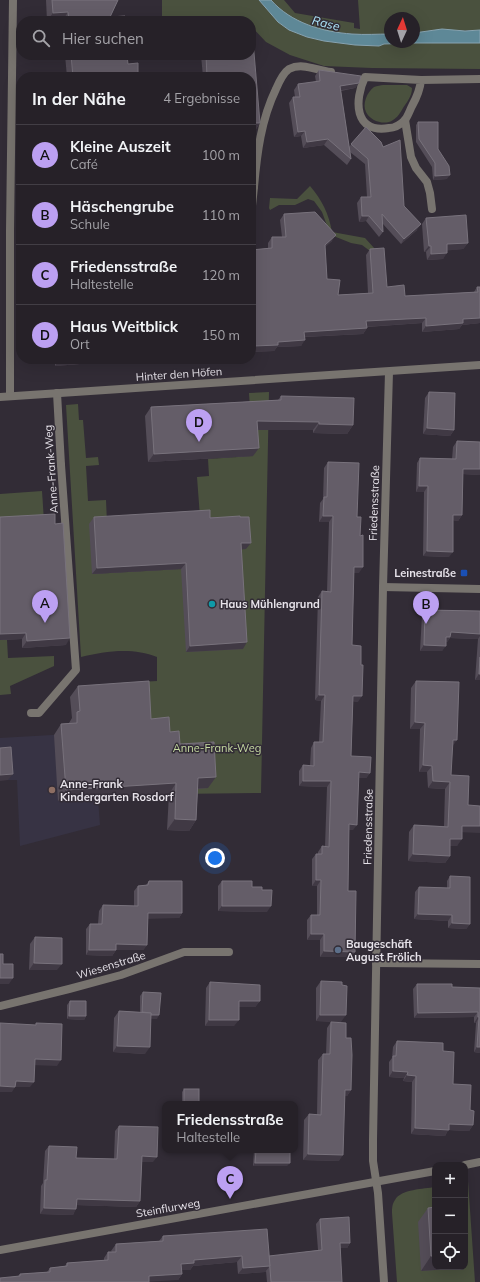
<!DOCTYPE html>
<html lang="de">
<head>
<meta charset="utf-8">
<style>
	body { margin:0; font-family:Mulish,sans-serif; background:#2e2930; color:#f1f3f6 }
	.controls { position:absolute; right:12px; bottom:12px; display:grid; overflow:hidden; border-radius:8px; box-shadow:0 4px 16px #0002 }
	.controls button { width:36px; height:36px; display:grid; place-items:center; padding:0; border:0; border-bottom:1px solid #423e45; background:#262128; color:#f1f3f6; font:20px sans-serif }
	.compass { position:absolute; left:384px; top:12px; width:36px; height:36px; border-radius:50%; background:#262128; box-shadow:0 4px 16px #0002; rotate:4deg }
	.you { position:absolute; left:215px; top:858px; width:14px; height:14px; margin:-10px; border:3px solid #fff; border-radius:50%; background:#1a73e8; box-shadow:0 0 0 6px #1a73e833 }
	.badge { display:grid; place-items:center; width:26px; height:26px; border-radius:50%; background:#bca0f2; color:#111; font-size:13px; font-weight:700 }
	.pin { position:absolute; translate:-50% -33px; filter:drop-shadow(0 1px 2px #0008) }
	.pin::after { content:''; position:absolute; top:21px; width:14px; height:12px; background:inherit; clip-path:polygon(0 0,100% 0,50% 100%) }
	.popup { position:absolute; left:162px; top:1101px; width:136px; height:52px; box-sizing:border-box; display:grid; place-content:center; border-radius:8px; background:#262128; filter:drop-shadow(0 1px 3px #0005); font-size:13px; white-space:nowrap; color:#a4a3a8 }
	.popup b { font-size:15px; color:#f1f3f6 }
	.popup::after { content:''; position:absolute; left:50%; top:100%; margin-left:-8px; border:8px solid transparent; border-top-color:#262128 }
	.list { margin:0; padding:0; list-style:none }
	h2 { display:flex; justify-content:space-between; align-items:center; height:52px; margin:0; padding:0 16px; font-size:17px }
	h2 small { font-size:13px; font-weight:400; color:#a4a3a8 }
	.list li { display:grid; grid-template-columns:26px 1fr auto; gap:12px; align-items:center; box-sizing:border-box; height:60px; padding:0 16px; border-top:1px solid #423e45 }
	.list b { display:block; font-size:15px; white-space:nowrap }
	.list p { margin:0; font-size:13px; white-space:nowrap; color:#a4a3a8 }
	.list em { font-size:13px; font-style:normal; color:#a4a3a8 }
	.icon { flex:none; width:22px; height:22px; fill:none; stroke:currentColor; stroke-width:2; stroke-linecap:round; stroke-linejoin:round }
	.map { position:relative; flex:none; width:480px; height:1282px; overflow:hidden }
	.search { position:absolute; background:#262128; box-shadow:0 4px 16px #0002; left:16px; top:16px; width:240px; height:44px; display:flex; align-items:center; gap:10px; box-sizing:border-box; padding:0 14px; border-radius:16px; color:#a4a3a8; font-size:15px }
	.panel { position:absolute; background:#262128; box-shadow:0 4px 16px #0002; left:16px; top:72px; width:240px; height:292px; border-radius:16px }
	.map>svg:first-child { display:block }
	.education { fill:#373344 }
	.green { fill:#4a513e }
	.water { fill:#5e8897; stroke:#87a3b0 }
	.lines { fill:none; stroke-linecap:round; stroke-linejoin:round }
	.service { stroke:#78746f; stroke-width:8 }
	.pedestrian { stroke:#78746f; stroke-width:8 }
	.minor { stroke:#78746f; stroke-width:8 }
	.wall { fill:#544d58 }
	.shaded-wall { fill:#403944 }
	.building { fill:#645d68; stroke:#78727c }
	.transit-dot { fill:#1a4fb4; stroke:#322c36; stroke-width:1.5 }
	.culture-dot { fill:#0f9aa8; stroke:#322c36; stroke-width:1.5 }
	.education-dot { fill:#8d6e63; stroke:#322c36; stroke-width:1.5 }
	.service-dot { fill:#5c6f8a; stroke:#322c36; stroke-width:1.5 }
	.labels { text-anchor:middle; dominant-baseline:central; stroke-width:3; stroke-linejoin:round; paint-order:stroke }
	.street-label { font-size:11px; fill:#e7e3ea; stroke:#322c36 }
	.poi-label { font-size:11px; font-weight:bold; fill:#e7e3ea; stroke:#322c36; text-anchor:start }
	.park-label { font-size:11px; fill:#c8dda2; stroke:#322c36 }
	.water-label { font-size:12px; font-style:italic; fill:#afe9fe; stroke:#322c36 }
</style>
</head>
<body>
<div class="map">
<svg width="480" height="1282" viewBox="0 0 480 1282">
	<rect width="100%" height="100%" fill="#322c36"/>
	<path class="education" d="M97,721L87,799H98L100,825L20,846L17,780H8L6,754H0V738L69,734V722Z"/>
	<g class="green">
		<path d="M162,0H259L278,22L289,30L307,37L324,41L355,45L379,46L384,44L413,43H480V69L372,68L324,66L290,55L266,42L251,26V21H162Z"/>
		<path d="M271,0H284L295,13L354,23V28L360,29L358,0H480V30L414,33V18H390V34C348,35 301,35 271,0Z"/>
		<path d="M383,85H407L412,88C412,96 407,102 403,108C401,112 397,118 393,120C385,126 370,121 366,112C362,104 367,92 374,87C377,86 381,85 383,85Z"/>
		<path d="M310,186C322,200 329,214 332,232L365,238L375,249L370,251L362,245L351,243L331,235L329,231L322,212L314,201L308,199L295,205H279L270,210L269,208L270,198L297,199Z"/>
		<path d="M269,392L261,793L175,794L143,730L140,682L157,681V657C133,647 105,651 81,657L66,405L78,404L79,420H83L86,458L98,457L99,465L86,466L88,501L106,500L107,523L92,574L181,569L200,517L197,477L209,476L208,459L253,456L249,393Z"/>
		<path d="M42,491L44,521L0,523V494Z"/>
		<path d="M0,640H7L8,658L54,656V666L10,686L11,694L0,695Z"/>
		<path d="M468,1181L475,1282H397L392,1213C392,1209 392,1204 395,1200C401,1189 424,1189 435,1187V1267H465V1182Z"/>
	</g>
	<path class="water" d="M259,0H271C291,23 323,32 352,34C365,35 378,34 390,34V42H414V33L442,29L465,31L480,30V43H413L384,44L379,46L355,45L324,41L307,37L289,30L278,22Z"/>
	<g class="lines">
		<g class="service">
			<path d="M251,215L254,187"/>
			<path d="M57,393L61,465"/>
		</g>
		<path class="pedestrian" d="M31,713H39L76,670L61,465"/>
		<g class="minor">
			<path d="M421,80C420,90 417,97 412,106C410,110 408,116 405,120C401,124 395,128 389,128C354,134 354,100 365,77L421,80L480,79"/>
			<path d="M405,120L411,157L416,168L427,182L430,193L432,209"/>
			<path d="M254,187C257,153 261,120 276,89C279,82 283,73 289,69C303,62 317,71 331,72"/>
			<path d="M10,396V231L13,0"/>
			<path d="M0,397L480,365"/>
			<path d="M383,587L480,589"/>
			<path d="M376,963L480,964"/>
			<path d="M0,1006L69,989L121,975L184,952H229"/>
			<path d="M465,1165L480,1162"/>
			<path d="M0,1250L435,1171"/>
			<path d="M384,1282L378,1193L373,1161V1140L383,587L389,372"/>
		</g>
	</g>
	<g class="wall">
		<path d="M46,0H118L110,17L125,21H63V20L47,21Z"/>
		<path d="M65,55H127L128,64L138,77H67Z"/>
		<path d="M201,55H251L260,123L256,129H253L256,155L252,161H251V77H203Z"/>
		<path d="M319,70L359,83L355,88L341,91L349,147L366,127L404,206L417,230L401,244L383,224V232L379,237L366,221L359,222L357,203L361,197H367L365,164L350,152L351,159L347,165L324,145L303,148L301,136L294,137L289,103L293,97H295L294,90L298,84L316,82L315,76Z"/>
		<path d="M418,122L438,149L447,179L433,180L432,167L416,142V125Z"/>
		<path d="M284,214L332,241L325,247L327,279L338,295L368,293L366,255L370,249L387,287L405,296L474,292L477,287H480V323L462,325L459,329L422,332V323L367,327V328L363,334L305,337L301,346L277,347L274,351L251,352V250L268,248V243L272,237H282L280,220Z"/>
		<path d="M426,218L468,243L463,249L447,250L443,259L427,260L426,252H424L422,224Z"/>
		<path d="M55,359H108L105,362L55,366Z"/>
		<path d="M429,392L454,430L450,436L423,434L425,398Z"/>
		<path d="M281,396L353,425L347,434L313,433V430H258L253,456L148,462L145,416L151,407L278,400Z"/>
		<path d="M457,441L480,442V475L463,474L462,515L458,521L453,520L449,557L423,556L424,492H416L417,463L420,458L452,459L453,447Z"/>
		<path d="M328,462L357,517L359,573H354L352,645L358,702L353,701L351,756L370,773L366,778H359L353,830H349L348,891L355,952L351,957H320V940H307V920L311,915H317V886H312V859L316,854H318V852L322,846L325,847L327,787L299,786V771L303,765L310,766L311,748L314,742H319L321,701L315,700L318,597L322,591L327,592L329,522H319L320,503L323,499L324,468Z"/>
		<path d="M0,517L66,645L22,648V639L0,640Z"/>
		<path d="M94,517H240L246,549H242L243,649L186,652L181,569L92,574L89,524Z"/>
		<path d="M425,610L480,611V680H475L478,639L450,638L447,642H446L442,651H420L422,615Z"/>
		<path d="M416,681L452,747L451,775L462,833L457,846H450V856L445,863L408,861L409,832L414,825L444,826L445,789L428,788L427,772H419L420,729H410L411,688Z"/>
		<path d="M78,686L151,719L170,732L180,744L208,788L198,789L196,820L189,831L167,830L169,794L58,801L54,735L61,724L69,723L72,718L70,697Z"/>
		<path d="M450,876L470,924L466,929L448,928V921L414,919L415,892L419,887L447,888V881Z"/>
		<path d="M149,881L182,913L179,918H148L147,945L143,950H116L112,956L86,955V929L90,924H98L99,911L103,905L134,906V891L138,886L146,885Z"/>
		<path d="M222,881L262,890L267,912L218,911V886Z"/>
		<path d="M35,937L57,970H29L30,944Z"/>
		<path d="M321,981L342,985L341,1022L316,1021V988Z"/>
		<path d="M210,982L260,1001L255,1007H239L234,1026H205L206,988Z"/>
		<path d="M417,984L452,987L480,988V1053L474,1052L476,1023H474V1017L414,1018L413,989Z"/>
		<path d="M143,992L157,1019L151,1018L145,1054L113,1052L114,1018L119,1011L140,1012V996Z"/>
		<path d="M70,1001L86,1016L84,1020L67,1019V1005Z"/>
		<path d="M331,1022L346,1038L351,1090L347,1096H345L339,1161L303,1160L304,1120L309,1114L317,1115L318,1060L323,1054H326L327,1028Z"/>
		<path d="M397,1041L443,1051L453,1084L470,1110L473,1125L469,1131L448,1130L445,1136L411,1134L412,1082L403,1081L404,1078L389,1077V1062L392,1058L393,1047Z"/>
		<path d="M184,1089L199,1104H182V1092Z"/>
		<path d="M119,1126L153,1162H142L140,1201L136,1207L77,1205L73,1215L40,1214L41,1186L43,1183L45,1151L49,1146L76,1158L114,1159L115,1131Z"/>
		<path d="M254,1150H290L287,1166H253Z"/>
		<path d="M428,1208L435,1267H449L448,1269L421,1271L418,1222Z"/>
		<path d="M320,1219L350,1243L347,1248H340L342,1282H267L266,1271L265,1272L238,1274L237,1262L193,1266L190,1270H182V1274L178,1280L18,1276L20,1274L47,1272L50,1268L65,1266L67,1263L104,1260V1258L108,1252H112L111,1251L116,1244L159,1241L163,1236L269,1257L318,1250L316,1224Z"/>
	</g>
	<g class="shaded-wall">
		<path d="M68,12L63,20L47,21L53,13Z"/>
		<path d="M359,83L355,88L336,91L340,86Z"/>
		<path d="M253,123H260L256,129H251Z"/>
		<path d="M305,131L301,136L294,137L298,132Z"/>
		<path d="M328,139L324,145L303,148L307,142Z"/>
		<path d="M251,155H256L251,161Z"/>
		<path d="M450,175L447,179L433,180L435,176Z"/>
		<path d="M362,216H369L366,221L359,222Z"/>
		<path d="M421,224L417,230L401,244L404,239Z"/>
		<path d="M336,235L332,241L321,251L325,245Z"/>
		<path d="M468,243L463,249L443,251L447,244Z"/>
		<path d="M429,246H431L426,252H424Z"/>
		<path d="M447,253L443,259L427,260L431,254Z"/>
		<path d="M426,318L422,323L363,327L366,321Z"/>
		<path d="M480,318V323L462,325L459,329L422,332L426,326L463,319Z"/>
		<path d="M367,328L363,334L300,337L304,332Z"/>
		<path d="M305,340L301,346L277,347L274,351L251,352L254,346L278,342Z"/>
		<path d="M60,359H108L105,362L55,366Z"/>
		<path d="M257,421L319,422L313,430H251Z"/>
		<path d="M319,424L353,425L347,434L313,433Z"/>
		<path d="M427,428L454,430L450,436L423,434Z"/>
		<path d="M259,448L253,456L148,462L154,454Z"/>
		<path d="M463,469H480V475L460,474Z"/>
		<path d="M419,486H428L424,492H416Z"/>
		<path d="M453,515H462L458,521L450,520Z"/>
		<path d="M323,516H333L329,522H319Z"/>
		<path d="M241,543H251L246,549L237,550Z"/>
		<path d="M427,551L453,552L449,557L423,556Z"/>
		<path d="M186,563L181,569L92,574L97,568Z"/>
		<path d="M354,567H363L359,573H350Z"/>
		<path d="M451,632L480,634V636L478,639L450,638L447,642H442L446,637Z"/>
		<path d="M26,633L22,639L0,640V634Z"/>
		<path d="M70,638L66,645L22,648L27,641Z"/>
		<path d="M247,642L243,649L186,652L190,646Z"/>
		<path d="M424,645L446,646L442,651H420Z"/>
		<path d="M479,674H480V680H475Z"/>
		<path d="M319,695H325L321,701L315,700Z"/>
		<path d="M353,696H362L358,702L349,701Z"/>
		<path d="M415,722L425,723L420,729H410Z"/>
		<path d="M453,740H457L452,747Z"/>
		<path d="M423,765L432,766L427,772H419Z"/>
		<path d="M359,772L370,773L366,778H355Z"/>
		<path d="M13,774L8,780L0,781V775Z"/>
		<path d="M216,777L208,788L190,789L198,778Z"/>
		<path d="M303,781H331L327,787L299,786Z"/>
		<path d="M433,781L450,782L445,789L428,788Z"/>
		<path d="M176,783L169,794L58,801L66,790Z"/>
		<path d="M175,819L196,820L189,831L167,830Z"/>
		<path d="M349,824L357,825L353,830H345Z"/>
		<path d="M462,826H480V833L458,832Z"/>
		<path d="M450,839H462L457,846H446Z"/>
		<path d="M413,854L450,856L445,863L408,861Z"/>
		<path d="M316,880H321L317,886H312Z"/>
		<path d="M222,906H271L267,912L218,911Z"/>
		<path d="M148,913H182L179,918L144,919Z"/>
		<path d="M418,914L452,915L448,921L414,919Z"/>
		<path d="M452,923L470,924L466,929L448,928Z"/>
		<path d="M311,934H324L320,940H307Z"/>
		<path d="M116,944L147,945L143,950H113Z"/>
		<path d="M89,950H116L112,956L86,955Z"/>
		<path d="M324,951L355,952L351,957H320Z"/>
		<path d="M34,963L62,964L57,970H29Z"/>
		<path d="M0,978H13L9,984H0Z"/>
		<path d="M239,1001H260L255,1007H235Z"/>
		<path d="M478,1012L474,1017L414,1018L418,1013Z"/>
		<path d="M142,1014L159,1015L157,1019L139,1018Z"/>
		<path d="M320,1015H346L341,1022L316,1021Z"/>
		<path d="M69,1016H86L84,1020L67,1019Z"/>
		<path d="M478,1017H479L476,1023H474Z"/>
		<path d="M209,1020H239L234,1026H205Z"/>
		<path d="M117,1046L150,1047L145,1054L113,1052Z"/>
		<path d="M477,1047H480V1053L474,1052Z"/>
		<path d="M35,1059L61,1060L57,1066L31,1065Z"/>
		<path d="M393,1071L408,1072L404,1078L389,1077Z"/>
		<path d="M407,1075L416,1076L412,1082L403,1081Z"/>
		<path d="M16,1081L34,1082L30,1087H15L12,1092H0V1086Z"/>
		<path d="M345,1090H351L347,1096H341Z"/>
		<path d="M449,1124L473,1125L469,1131L448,1130L445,1136L411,1134L415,1128Z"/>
		<path d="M308,1154L343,1155L339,1161L303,1160Z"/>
		<path d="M142,1156L157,1157L153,1162H138Z"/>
		<path d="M255,1163H290L287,1166H253Z"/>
		<path d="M77,1199L140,1201L136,1207L73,1205Z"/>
		<path d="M44,1208L76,1209L73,1215L40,1214Z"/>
		<path d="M340,1243H350L347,1248H336Z"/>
		<path d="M242,1256L237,1262L193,1266L190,1270H177L181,1264L194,1260Z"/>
		<path d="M431,1256H435V1267H449L448,1269L421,1271Z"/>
		<path d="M270,1266L265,1272L238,1274L243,1268Z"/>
		<path d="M182,1274L178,1280L145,1282L149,1276Z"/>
	</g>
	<g class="building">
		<path d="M52,0H118L110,17L125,16V21H69L68,12L53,13Z"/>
		<path d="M251,41H253L260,123H253L256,155H251V77H207L206,55H251Z"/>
		<path d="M71,55H127L128,64L138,63V77H73Z"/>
		<path d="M319,70L361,76L359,83L340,86L351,159L328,139L307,142L305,131L298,132L293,97H300L298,84L320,81Z"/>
		<path d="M418,122H438V149L449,166L450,175L435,176V163L419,139Z"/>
		<path d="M366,127L381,142L383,147L400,140L404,206L421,224L404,239L382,214L383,232L369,216H362L361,197H371L368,159L351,144Z"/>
		<path d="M315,212L336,235L325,245L327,279L340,280L338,295L373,293L370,249L384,248L387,287L404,285L405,296L478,292L477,287H480V318L463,319V323L426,326V318L366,321L367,328L304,332L305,340L278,342V345L254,346V334H251V250L272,248V237H286L284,214Z"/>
		<path d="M466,215L468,243L447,244V253L431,254V246H429L426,218Z"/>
		<path d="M429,392L455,393L454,430L427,428Z"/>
		<path d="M281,396L354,398L353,425L319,424V422L257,421L259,448L154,454L151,407L281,400Z"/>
		<path d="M457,441L480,442V469H463L462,515H453V552L427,551L428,486H419L420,458L456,459Z"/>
		<path d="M328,462L359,463L357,517H361L360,536L363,535V567H354L352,645L361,646V665H363L362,696H353L351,756L371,757L370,773L359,772L357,825L349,824L348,891H356L355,952L324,951V934H311V915H320L321,880H316V854H322V846L329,847L331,781H303V765L314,766V742H323L325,695H319L322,591L331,592L333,516H323L324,497H327Z"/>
		<path d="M210,510V518L240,516V517H249L251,543H241L247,642L190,646L186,563L97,568L94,517Z"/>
		<path d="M55,514V524L63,523L70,638L27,641L26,633L0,634V517Z"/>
		<path d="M425,610L480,611V634L451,632L450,637H446V646L424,645Z"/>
		<path d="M480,657V674H479Z"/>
		<path d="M149,681L151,719L169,717L170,732L179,731L180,744L214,742L216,777L198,778L196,820L175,819L176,783L66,790L61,724L77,723V712L80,711L78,686Z"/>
		<path d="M416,681L459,682L457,740H453L451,775L469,776L468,805L480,806V826H462V839H450V856L413,854L414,825L448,827L450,782L433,781L432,766L423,765L425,723L415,722Z"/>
		<path d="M11,747L13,774L0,775V748Z"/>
		<path d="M450,876L470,877V924L452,923V915L418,914L419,887L450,888Z"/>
		<path d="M149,881H182V913H148L147,945L116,944V950H89L90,924H102L103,905L138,906V886L148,885Z"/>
		<path d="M222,881H252V887H262V890H272L271,906H222Z"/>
		<path d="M35,937L62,938V964L34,963Z"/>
		<path d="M0,954H3V964H13V978H0Z"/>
		<path d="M321,981L342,982V985L347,986L346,1015H320Z"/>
		<path d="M210,982L260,985V1001H239V1020H209Z"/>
		<path d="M417,984H452V987L480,988V1047H477L479,1017H478V1012L418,1013Z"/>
		<path d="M143,992L161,993L159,1015H151V1013L142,1012Z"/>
		<path d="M70,1001H86V1016H69Z"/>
		<path d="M119,1011L151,1013L150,1047L117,1046Z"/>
		<path d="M331,1022L346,1023V1038H351L352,1055L351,1090H345L343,1155L308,1154L309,1114L321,1115L323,1054H330Z"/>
		<path d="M0,1023L36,1025V1023L62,1024L61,1060L35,1059L34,1082L16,1081L15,1087L0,1086Z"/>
		<path d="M397,1041L443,1043V1051L454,1052L453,1084L471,1085L470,1110L474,1111L473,1125L449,1124V1130L415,1128L416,1076L407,1075L408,1072L393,1071V1056H396Z"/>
		<rect x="184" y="1089" width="15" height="15"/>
		<path d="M119,1126L158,1127L157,1157L142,1156L140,1201L77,1199L76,1209L44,1208L45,1180H47L49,1146L77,1147L76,1158L117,1159Z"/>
		<path d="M256,1150H290V1163H255Z"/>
		<path d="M435,1207V1256H431L428,1208Z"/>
		<path d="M349,1217L350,1243H340L342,1282H271L269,1256L322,1250L320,1219Z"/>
		<path d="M267,1229L270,1266L243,1268L242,1256L194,1260V1263L181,1264L182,1274L149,1276V1282H0V1278L20,1276V1274L50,1272V1268L67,1266V1263L108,1260V1252H116V1244L163,1241V1236Z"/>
	</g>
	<rect class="transit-dot" x="460" y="569" width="8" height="8" rx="2"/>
	<circle class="culture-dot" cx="212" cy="604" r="4"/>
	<circle class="education-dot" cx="52" cy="790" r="4"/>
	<circle class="service-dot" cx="338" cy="950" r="4"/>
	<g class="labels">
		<g class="street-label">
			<text transform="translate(179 374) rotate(-4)">Hinter den Höfen</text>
			<text transform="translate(51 469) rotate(-94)">Anne-Frank-Weg</text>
			<text transform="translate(374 503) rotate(-88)">Friedensstraße</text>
			<text transform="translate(368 827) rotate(-89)">Friedensstraße</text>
			<text transform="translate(111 965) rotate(-17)">Wiesenstraße</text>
			<text transform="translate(168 1208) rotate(-10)">Steinflurweg</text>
		</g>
		<g class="poi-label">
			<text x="456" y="573" text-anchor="end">Leinestraße</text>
			<text x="220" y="604">Haus Mühlengrund</text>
			<text x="60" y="784">Anne-Frank<tspan x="60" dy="13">Kindergarten Rosdorf</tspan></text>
			<text x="346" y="944">Baugeschäft<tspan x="346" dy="13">August Frölich</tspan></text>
		</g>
		<g class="park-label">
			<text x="217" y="748">Anne-Frank-Weg</text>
		</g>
		<g class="water-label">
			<text transform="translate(326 23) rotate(14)">Rase</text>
		</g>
	</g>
</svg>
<div class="controls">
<button>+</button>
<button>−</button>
<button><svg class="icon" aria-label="locate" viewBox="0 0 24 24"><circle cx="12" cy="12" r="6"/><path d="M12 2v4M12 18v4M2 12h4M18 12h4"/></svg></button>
</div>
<svg class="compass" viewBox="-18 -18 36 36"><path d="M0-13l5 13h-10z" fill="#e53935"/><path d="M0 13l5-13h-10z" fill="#a4a3a8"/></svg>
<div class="you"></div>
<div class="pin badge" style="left:45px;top:623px">A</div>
<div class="pin badge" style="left:426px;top:624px">B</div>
<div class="pin badge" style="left:230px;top:1199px">C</div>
<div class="popup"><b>Friedensstraße</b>Haltestelle</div>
<div class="pin badge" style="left:199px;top:442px">D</div>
<div class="search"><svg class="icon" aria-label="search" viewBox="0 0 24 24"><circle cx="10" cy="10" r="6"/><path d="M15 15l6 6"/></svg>Hier suchen</div>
<section class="panel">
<h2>In der Nähe<small>4 Ergebnisse</small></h2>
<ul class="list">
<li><span class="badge">A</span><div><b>Kleine Auszeit</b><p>Café</p></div><em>100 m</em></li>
<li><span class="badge">B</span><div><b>Häschengrube</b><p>Schule</p></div><em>110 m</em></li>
<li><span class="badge">C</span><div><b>Friedensstraße</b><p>Haltestelle</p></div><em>120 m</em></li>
<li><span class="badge">D</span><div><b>Haus Weitblick</b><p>Ort</p></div><em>150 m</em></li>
</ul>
</section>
</div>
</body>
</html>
